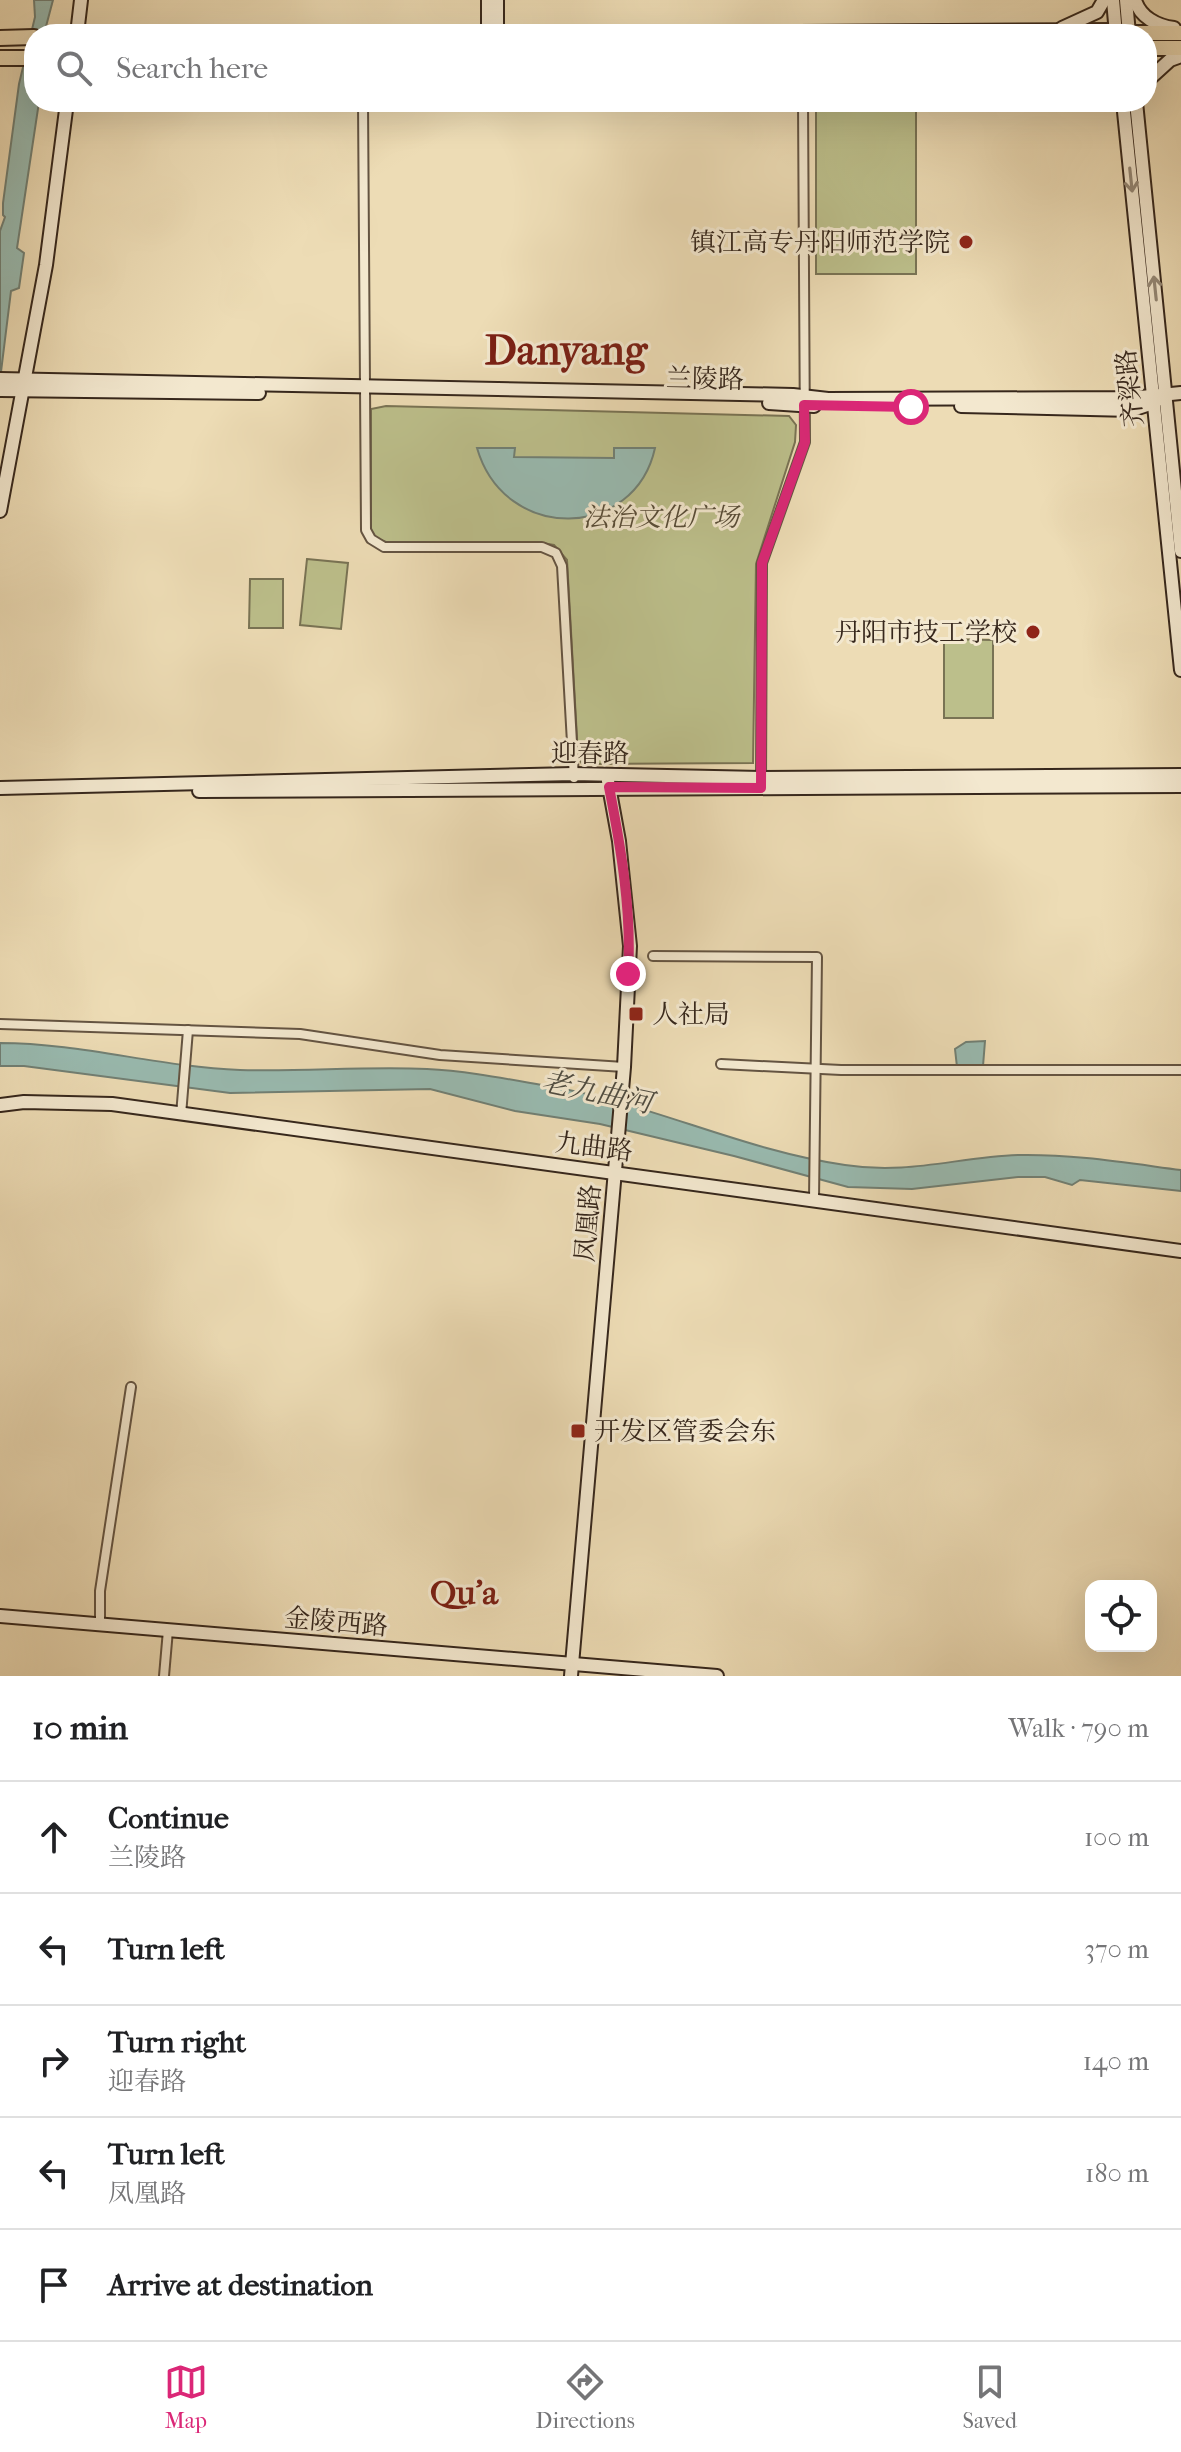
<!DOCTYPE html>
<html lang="en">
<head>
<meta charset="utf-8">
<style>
	body { margin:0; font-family:"IM FELL French Canon","Noto Serif SC",serif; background:#f2f2f2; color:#202124 }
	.controls { position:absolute; right:24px; bottom:24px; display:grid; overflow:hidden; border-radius:16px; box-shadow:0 8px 32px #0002 }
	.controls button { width:72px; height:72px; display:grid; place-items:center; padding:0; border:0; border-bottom:2px solid #e0e0e0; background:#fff; color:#202124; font:40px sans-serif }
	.stop { position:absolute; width:24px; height:24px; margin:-18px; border:6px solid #db2777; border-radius:50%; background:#fff }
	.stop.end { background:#db2777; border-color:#fff; box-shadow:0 2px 8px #0008 }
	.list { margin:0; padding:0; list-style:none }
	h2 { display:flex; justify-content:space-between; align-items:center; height:104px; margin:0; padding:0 32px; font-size:34px }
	h2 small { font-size:26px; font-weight:400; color:#757577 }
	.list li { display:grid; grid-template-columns:52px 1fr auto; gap:24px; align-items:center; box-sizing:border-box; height:112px; padding:0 32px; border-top:2px solid #e0e0e0 }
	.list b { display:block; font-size:30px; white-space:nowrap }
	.list p { margin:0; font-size:26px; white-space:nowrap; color:#757577 }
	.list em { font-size:26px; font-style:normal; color:#757577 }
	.icon { flex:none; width:44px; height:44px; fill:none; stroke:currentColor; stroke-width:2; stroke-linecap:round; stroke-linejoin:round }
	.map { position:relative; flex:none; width:1181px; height:1676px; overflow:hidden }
	.search { position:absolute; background:#fff; box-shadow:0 8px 32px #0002; left:24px; right:24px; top:24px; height:88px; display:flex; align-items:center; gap:20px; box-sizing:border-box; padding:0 28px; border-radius:32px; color:#757577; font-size:30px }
	.sheet { height:664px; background:#fff }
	nav { display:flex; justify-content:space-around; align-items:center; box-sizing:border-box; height:112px; border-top:2px solid #e0e0e0; background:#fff; font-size:22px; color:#757577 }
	nav a { display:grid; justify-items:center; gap:4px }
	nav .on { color:#db2777 }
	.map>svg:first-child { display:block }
	.green { fill:#bcbf8b; stroke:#797354; stroke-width:2 }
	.water { fill:#99bbb1; stroke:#718075; stroke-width:2 }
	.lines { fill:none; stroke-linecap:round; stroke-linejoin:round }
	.street-casing { stroke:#645442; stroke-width:12 }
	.secondary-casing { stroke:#36271c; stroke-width:16 }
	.primary-casing { stroke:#36271c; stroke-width:18 }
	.street { stroke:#f3e8cf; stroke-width:8 }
	.secondary { stroke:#f3e8cf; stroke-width:12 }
	.primary { stroke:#eddcb5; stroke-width:14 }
	.oneway { stroke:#948876 }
	.route { stroke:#db2777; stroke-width:10 }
	.poi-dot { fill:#8f2418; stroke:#f3e8cf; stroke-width:3 }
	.labels { text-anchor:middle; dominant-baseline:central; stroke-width:6; stroke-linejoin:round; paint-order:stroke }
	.poi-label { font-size:26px; fill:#36271c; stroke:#f3e8cf; text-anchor:end }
	.street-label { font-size:26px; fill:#36271c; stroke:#f3e8cf }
	.park-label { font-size:26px; font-style:italic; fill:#584d38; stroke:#f3e8cf }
	.water-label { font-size:28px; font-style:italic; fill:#4f4c41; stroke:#f3e8cf }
	.district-label { font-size:34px; font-weight:bold; fill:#7a1f14; stroke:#f3e8cf }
	.town-label { font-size:42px; font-weight:bold; fill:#7a1f14; stroke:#f3e8cf }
</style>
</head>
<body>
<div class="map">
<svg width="1181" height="1676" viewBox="0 0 1181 1676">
	<rect width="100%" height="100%" fill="#eddcb5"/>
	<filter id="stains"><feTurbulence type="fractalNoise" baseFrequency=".0025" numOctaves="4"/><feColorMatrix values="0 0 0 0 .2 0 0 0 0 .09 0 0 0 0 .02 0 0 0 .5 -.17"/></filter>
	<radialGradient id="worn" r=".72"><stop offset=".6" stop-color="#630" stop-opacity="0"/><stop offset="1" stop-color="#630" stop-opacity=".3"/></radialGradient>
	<g class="green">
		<rect x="816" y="102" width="100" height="172"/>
		<path d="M386,406L789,416L796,425L795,442L756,564L753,763L582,764L578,756L567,560L554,545L542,543L386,542L376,538L371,531V409Z"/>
		<path d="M307,559L348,563L341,629L300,625Z"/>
		<path d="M250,579H283V628H249Z"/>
		<path d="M944,639L993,640V718H944Z"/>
	</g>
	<g class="water">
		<path d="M34,0H53L44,34H34V102H39L17,248L24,253L19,288L11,291L0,380V231L5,217L3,215V203L19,84L35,17Z"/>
		<path d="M477,448H515L514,457L614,458V448H655C635,540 505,544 477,448Z"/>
		<path d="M985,1041L983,1066L957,1067L955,1049L966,1042Z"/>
		<path d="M0,1043C81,1043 159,1067 240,1070C302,1072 365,1066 427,1069C469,1071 512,1080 553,1087C652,1104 745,1151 845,1165C909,1175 957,1157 1019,1155C1073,1154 1127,1163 1181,1170V1191L1080,1180L1072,1185L1045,1177H1018L912,1189L848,1187L734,1156L600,1124L515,1111L430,1089L230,1093L24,1066H0Z"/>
	</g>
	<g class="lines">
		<defs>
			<g id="street">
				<path d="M363,102L366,530L371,539L384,547H542L556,553L562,566L574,778"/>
				<path d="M761,782L762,563L805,442L803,102"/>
				<path d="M653,956L817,957L814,1200"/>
				<path d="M0,1024L300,1034L440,1055L624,1067"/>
				<path d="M721,1064L841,1070H1181"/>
				<path d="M181,1115L188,1030"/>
				<path d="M100,1624V1591L131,1387"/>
				<path d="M164,1676L168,1630"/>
			</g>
			<g id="secondary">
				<path d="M488,0V34"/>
				<path d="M497,0V34"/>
				<path d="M1113,0L1116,34"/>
				<path d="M1126,0L1129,34"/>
				<path d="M1135,0C1140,17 1157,26 1174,28"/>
				<path d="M1062,28L1097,12L1104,0"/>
				<path d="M77,34L81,0"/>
				<path d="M1147,81L1170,60L1181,56"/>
				<path d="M1123,102L1181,670"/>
				<path d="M1136,102L1181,551"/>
				<path d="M0,379L793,395L828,399L1131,398L1181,393"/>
				<path d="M0,390L259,393"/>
				<path d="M769,403L814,406"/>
				<path d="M961,406L1132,410L1153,403L1163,396"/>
				<path d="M0,511L46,265L67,102"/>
				<path d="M0,788L573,774L761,778L1181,775"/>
				<path d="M199,791L1181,786"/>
				<path d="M0,1105L24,1102L112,1104L1181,1251"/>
				<path d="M0,1616L717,1676"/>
				<path d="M571,1676L624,1067L630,946L619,841L608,781"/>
			</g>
			<g id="primary">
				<path d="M618,34L1116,31L1129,33H1181"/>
				<path d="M0,38L34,37"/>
				<path d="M1147,48H1181"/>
				<path d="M0,58H34"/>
			</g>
		</defs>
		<use href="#street" class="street-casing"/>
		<use href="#secondary" class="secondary-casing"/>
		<use href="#primary" class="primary-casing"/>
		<use href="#street" class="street"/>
		<use href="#secondary" class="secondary"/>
		<use href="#primary" class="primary"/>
	</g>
	<defs><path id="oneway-shaft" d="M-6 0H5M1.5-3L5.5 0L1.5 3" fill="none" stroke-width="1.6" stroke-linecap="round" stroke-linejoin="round" transform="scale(2)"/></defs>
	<g class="oneway">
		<use href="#oneway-shaft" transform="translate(1131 180) rotate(84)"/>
		<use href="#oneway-shaft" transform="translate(1155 288) rotate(-96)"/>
	</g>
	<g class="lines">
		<path class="route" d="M628,974C632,912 621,848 609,787L761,788L762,563L805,442L804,405L911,407"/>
	</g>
	<g class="poi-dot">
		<circle cx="966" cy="242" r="8"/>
		<circle cx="1033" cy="632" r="8"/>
		<rect x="628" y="1006" width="16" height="16" rx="4"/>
		<rect x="570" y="1423" width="16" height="16" rx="4"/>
	</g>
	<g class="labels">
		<g class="poi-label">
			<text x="950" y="242">镇江高专丹阳师范学院</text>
			<text x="1017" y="632">丹阳市技工学校</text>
			<text x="652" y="1014" text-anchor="start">人社局</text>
			<text x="594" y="1431" text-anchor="start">开发区管委会东</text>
		</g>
		<g class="street-label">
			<text transform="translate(705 379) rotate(1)">兰陵路</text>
			<text transform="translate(1130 388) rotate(-96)">齐梁路</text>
			<text x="590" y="753">迎春路</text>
			<text transform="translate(594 1147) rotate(7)">九曲路</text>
			<text transform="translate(588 1223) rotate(-85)">凤凰路</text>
			<text transform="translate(336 1622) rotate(5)">金陵西路</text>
		</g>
		<g class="park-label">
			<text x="661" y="517">法治文化广场</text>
		</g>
		<g class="water-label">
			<text transform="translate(597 1092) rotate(12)">老九曲河</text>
		</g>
		<g class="district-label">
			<text x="464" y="1593">Qu'a</text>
		</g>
		<g class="town-label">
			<text x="566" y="350">Danyang</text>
		</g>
	</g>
	<rect width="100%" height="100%" filter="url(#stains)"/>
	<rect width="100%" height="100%" fill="url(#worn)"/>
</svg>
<div class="controls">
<button><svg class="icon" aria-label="locate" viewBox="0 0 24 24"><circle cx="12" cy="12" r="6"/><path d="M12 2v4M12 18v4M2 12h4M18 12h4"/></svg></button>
</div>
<div class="stop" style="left:911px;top:407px"></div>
<div class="stop end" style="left:628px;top:974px"></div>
<div class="search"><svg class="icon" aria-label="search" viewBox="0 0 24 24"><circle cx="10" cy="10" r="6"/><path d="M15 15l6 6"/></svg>Search here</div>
</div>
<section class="sheet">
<h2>10 min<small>Walk · 790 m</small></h2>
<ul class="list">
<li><svg class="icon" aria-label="ahead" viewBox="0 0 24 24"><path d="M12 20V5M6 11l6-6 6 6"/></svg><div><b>Continue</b><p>兰陵路</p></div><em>100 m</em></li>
<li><svg class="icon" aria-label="left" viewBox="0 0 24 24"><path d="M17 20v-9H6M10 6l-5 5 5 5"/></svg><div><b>Turn left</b></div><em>370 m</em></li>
<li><svg class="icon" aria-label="right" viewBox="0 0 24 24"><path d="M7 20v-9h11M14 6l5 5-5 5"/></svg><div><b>Turn right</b><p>迎春路</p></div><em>140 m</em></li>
<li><svg class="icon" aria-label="left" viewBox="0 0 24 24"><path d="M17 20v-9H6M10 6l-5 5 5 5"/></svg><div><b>Turn left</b><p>凤凰路</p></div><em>180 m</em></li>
<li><svg class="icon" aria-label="arrive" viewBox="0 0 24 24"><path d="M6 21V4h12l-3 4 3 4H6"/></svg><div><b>Arrive at destination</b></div></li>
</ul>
</section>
<nav>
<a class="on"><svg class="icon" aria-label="map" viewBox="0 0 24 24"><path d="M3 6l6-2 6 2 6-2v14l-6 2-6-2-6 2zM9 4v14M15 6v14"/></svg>Map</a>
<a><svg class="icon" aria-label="directions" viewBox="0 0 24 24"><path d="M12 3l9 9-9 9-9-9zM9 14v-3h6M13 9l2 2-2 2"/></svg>Directions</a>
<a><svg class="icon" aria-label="saved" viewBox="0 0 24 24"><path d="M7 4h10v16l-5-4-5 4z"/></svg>Saved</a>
</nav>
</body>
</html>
